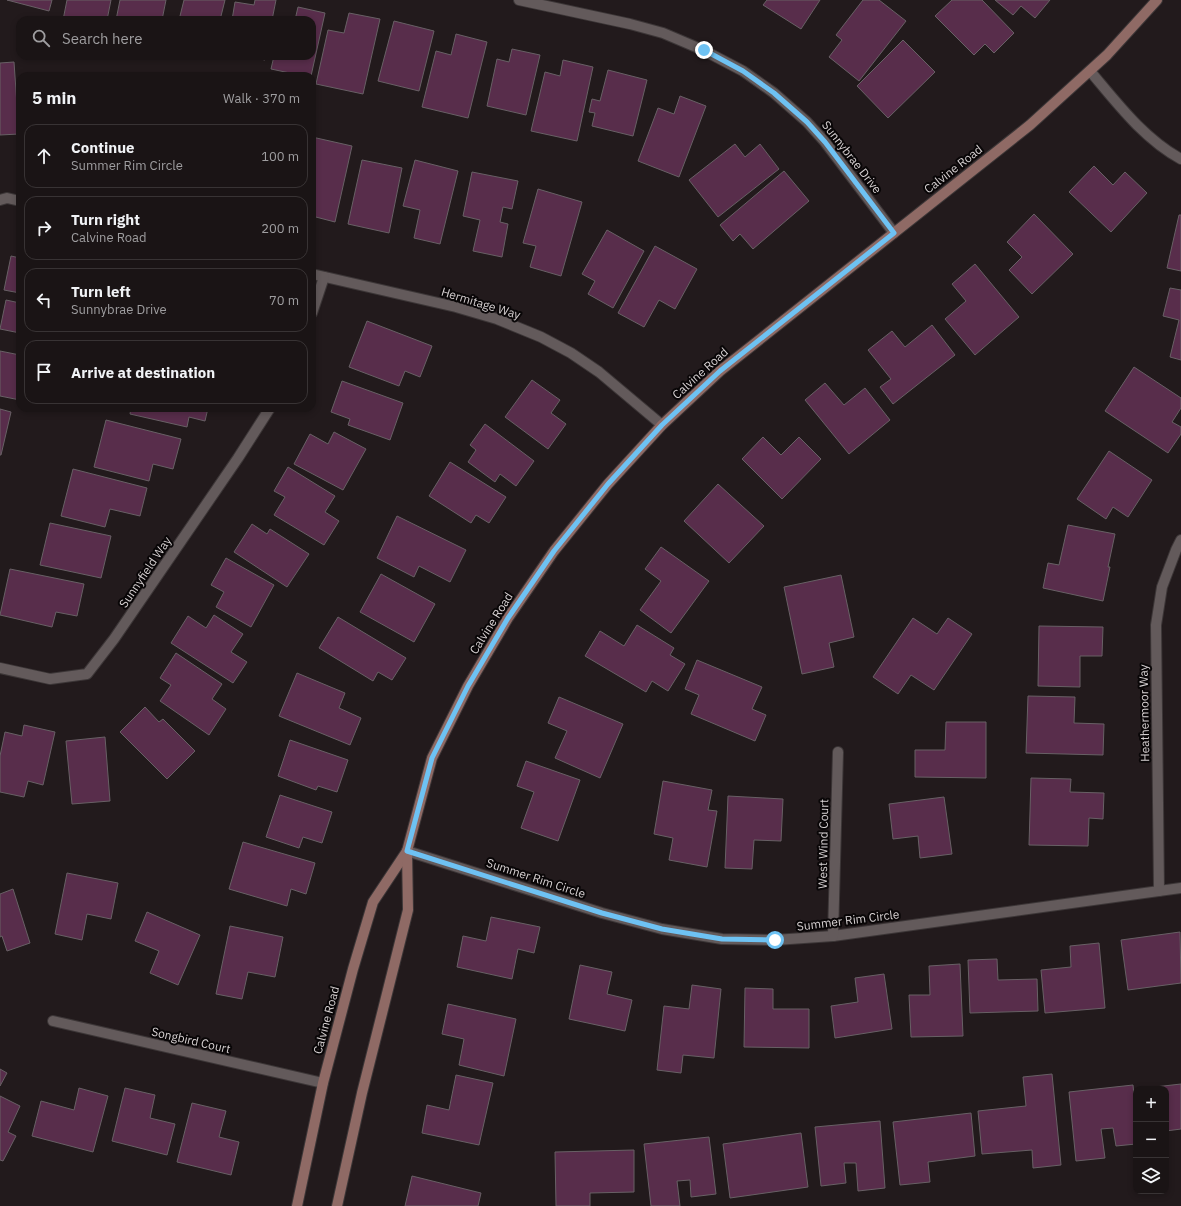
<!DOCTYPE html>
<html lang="en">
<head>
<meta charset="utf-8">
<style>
	body { margin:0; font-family:"IBM Plex Sans",sans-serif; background:#272122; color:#f1f3f6 }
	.controls { position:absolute; right:12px; bottom:12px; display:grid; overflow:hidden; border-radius:8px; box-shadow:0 2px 6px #0003 }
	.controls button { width:36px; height:36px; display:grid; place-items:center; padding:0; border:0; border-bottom:1px solid #383334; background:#1a1415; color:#f1f3f6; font:20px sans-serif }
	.stop { position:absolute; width:12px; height:12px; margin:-9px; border:3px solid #6ec2f3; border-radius:50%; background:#fff }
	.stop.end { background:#6ec2f3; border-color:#fff; box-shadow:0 1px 4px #0008 }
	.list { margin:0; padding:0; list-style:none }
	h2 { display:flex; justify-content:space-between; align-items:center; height:52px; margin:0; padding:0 16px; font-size:17px }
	h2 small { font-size:13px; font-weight:400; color:#9f9ea0 }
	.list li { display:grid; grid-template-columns:26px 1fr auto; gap:12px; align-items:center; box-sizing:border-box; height:64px; margin:0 8px 8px; padding:0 8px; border:1px solid #383334; border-radius:12px }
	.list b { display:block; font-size:15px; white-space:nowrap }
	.list p { margin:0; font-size:13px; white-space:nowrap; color:#9f9ea0 }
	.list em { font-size:13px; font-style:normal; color:#9f9ea0 }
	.icon { flex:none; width:22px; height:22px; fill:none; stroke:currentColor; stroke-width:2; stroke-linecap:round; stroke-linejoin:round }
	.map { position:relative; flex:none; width:1181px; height:1206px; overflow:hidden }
	.search { position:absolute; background:#1a1415; box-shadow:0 2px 6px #0003; left:16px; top:16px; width:300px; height:44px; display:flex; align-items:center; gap:10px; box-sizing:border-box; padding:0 14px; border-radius:12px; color:#9f9ea0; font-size:15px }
	.panel { position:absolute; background:#1a1415; box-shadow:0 2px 6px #0003; left:16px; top:72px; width:300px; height:340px; border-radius:12px }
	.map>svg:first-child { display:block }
	.building { fill:#582d4b; stroke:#686065 }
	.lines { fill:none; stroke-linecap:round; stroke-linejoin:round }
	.street-casing { stroke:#3c3637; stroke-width:12 }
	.secondary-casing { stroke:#3c3637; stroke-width:12 }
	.street { stroke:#635a5b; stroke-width:10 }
	.secondary { stroke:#8f6a65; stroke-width:10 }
	.route { stroke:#6ec2f3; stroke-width:5 }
	.labels { text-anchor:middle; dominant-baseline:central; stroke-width:4; stroke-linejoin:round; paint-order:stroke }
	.street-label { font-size:12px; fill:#d7d1d2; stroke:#090607 }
</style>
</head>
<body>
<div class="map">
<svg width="1181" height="1206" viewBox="0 0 1181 1206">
	<rect width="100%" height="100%" fill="#221a1c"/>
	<g class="building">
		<path d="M7,0H52L49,11Z"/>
		<path d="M67,0H111L107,20H63Z"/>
		<path d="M120,0H166L162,20H116Z"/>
		<path d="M184,0H225L220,20H179Z"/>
		<path d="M255,0H276L272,20H232L235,2L254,5Z"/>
		<path d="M767,0H820L801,29L763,5Z"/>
		<path d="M863,0H879L906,21L859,81L829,57L842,40L836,35Z"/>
		<path d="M952,0H982L1014,33L994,53L985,44L974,55L935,16Z"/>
		<path d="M995,0H1050L1035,18L1021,6L1013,15Z"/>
		<path d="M298,7L325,13L311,76H304L271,69L274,56H312V20H295Z"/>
		<path d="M349,13L380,19L363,94L316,84L328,30L344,33Z"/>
		<path d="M394,21L434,31L419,91L378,81Z"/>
		<path d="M456,34L487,42L468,118L422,107L436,51L451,55Z"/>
		<path d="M903,40L935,72L888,118L857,86Z"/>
		<path d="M512,49L540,55L526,115L487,106L497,59L509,62Z"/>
		<path d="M245,56H265V60Z"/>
		<path d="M563,60L593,67L577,141L531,131L545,72L560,76Z"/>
		<path d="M14,62L19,134L0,135V63Z"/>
		<path d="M608,70L647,80L633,136L592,126L595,113L589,112L592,99L600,101Z"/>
		<path d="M680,96L706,106L679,177L638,161L658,108L674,114Z"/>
		<path d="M312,137L352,146L335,222L312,216Z"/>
		<path d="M735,144L745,157L760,144L779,169L718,217L689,180Z"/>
		<path d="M362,160L402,168L389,233L348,224Z"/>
		<path d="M415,160L458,171L440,244L414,238L420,210L403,206Z"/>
		<path d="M1094,166L1113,185L1125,172L1147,193L1111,232L1069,192Z"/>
		<path d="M784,171L809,201L753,249L740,234L733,241L720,225Z"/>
		<path d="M472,172L518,181L512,209L503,207L500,222L508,224L502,257L473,251L480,220L463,216Z"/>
		<path d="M538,189L582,202L561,276L530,267L536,246L523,243Z"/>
		<path d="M1034,214L1073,254L1032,294L1009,270L1022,257L1007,242Z"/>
		<path d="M1179,215H1181V271L1167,268Z"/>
		<path d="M607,230L644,251L613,308L588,294L595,281L582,274Z"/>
		<path d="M655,246L697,269L675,309L659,300L644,327L618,313Z"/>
		<path d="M11,256L20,258V293L4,290Z"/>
		<path d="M975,264L1019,317L975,355L945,319L966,301L952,284Z"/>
		<path d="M1170,288L1181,290V360L1170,357L1179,320L1163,316Z"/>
		<path d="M6,300L20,303V333L0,329Z"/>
		<path d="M367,321L432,346L420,377L405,371L399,386L349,367Z"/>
		<path d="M932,325L955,355L893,404L880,387L891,379L868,350L892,331L905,347Z"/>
		<path d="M0,351L20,355V400L0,396Z"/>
		<path d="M1134,367L1181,398V408L1172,422L1181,427V434L1168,453L1105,411Z"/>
		<path d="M532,380L560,400L551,413L566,424L548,449L505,417Z"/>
		<path d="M342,381L403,403L390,440L348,425L350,419L331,412Z"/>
		<path d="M825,383L844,405L865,388L890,420L849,454L805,400Z"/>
		<path d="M131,408H208L205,421L189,417L187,427L130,414Z"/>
		<path d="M0,409L11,412L1,455H0Z"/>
		<path d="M106,420L181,439L173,469L153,464L149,481L94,467Z"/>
		<path d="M485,424L534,461L516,486L500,474L495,482L468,462L476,450L470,445Z"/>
		<path d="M334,432L366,449L343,490L294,464L310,434L328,444Z"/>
		<path d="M763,437L781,455L799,437L821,459L782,499L742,459Z"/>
		<path d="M1109,451L1152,480L1128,517L1113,507L1106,519L1077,499Z"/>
		<path d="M450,462L506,497L489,523L476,515L471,523L429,496Z"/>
		<path d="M288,467L335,496L325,512L339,521L324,545L274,515L285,497L274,491Z"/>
		<path d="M73,469L147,488L140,516L110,509L105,527L61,516Z"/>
		<path d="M718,484L764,526L729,563L684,521Z"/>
		<path d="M397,516L466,550L450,582L419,566L414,577L377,558Z"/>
		<path d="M50,523L111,536L101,578L40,565Z"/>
		<path d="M252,524L267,534L270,529L309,554L287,587L234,552Z"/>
		<path d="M1068,525L1115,534L1108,567H1110L1103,601L1043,588L1048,563L1059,565Z"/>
		<path d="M661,547L709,581L671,633L640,610L661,581L645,569Z"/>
		<path d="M226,558L274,585L251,627L216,607L224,592L211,585Z"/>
		<path d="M10,569L84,584L77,616L56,612L52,627L0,615Z"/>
		<path d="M381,574L435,604L414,642L360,612Z"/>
		<path d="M841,575L854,637L829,643L834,667L802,674L784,587Z"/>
		<path d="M214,615L243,634L231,652L247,662L233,683L171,643L188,616L206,628Z"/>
		<path d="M338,617L406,658L392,680L378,672L373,681L319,648Z"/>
		<path d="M913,618L937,634L948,618L972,634L934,690L911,675L898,694L873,677Z"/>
		<path d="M637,625L674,648L670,655L685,664L668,691L652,681L646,692L585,656L600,631L624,646Z"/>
		<path d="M1039,626L1103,627L1102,656H1080V687L1038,686Z"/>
		<path d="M176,653L222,684L212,699L226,709L209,735L160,701L171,685L160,678Z"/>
		<path d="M697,660L762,687L752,709L766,715L755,741L691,714L699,695L685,689Z"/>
		<path d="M297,673L345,693L339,708L361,718L350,745L279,716Z"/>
		<path d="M1028,696L1075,697L1074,723L1104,724L1103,755L1026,753Z"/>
		<path d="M559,697L623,724L600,778L555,758L567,731L548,723Z"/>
		<path d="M145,707L159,722L163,719L195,751L167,779L120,732Z"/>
		<path d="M946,722H986V778L915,777V750H945Z"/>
		<path d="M24,725L55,732L43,785L28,781L24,797L0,792V756L5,732L22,736Z"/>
		<path d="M105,737L110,801L72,804L66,741Z"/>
		<path d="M290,740L348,760L337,792L318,786L316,790L278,776Z"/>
		<path d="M526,761L580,780L558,841L521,828L534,792L517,786Z"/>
		<path d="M1031,778L1071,779L1070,792L1104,793L1103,819L1089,818L1088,846L1029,845Z"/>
		<path d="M663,781L712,790L708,810L717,811L707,867L669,860L673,838L654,834Z"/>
		<path d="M280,795L332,812L322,843L303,837L299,848L266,837Z"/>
		<path d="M728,796L783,799L781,841L754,840L752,869L725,868Z"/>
		<path d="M944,797L952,854L920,858L918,836L893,839L889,804Z"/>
		<path d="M243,842L315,863L306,894L291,889L287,906L229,889Z"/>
		<path d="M67,873L118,883L111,919L87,914L82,940L55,934Z"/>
		<path d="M13,889L30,943L7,951L2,936L0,937V894Z"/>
		<path d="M147,912L200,935L178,985L150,973L159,951L135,941Z"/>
		<path d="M491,917L540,927L534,953L518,949L512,979L457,967L463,936L486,941Z"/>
		<path d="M230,926L283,937L275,977L248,972L242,999L216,994Z"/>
		<path d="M1180,932L1181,983L1128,990L1121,940Z"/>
		<path d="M1099,943L1105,1008L1045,1013L1041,970L1071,967L1070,946Z"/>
		<path d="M997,959L998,980L1037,979L1038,1011L970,1013L968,960Z"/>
		<path d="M960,964L963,1036L911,1037L909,995H930L929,966Z"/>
		<path d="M580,965L612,972L607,994L632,1000L625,1031L569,1019Z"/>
		<path d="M884,974L892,1029L835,1038L831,1006L858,1002L855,978Z"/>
		<path d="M692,985L721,989L714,1058L683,1055L681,1073L657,1070L664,1006L689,1009Z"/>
		<path d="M745,988L773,989V1009H809V1048L744,1047Z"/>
		<path d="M448,1004L516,1019L504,1076L459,1065L464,1039L442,1034Z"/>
		<path d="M0,1069L7,1073L0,1086Z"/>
		<path d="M1052,1074L1061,1165L1033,1168L1032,1150L982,1154L978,1111L1026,1106L1023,1077Z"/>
		<path d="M456,1075L493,1083L479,1145L422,1133L427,1105L449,1110Z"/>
		<path d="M1181,1084V1129L1166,1131V1089L1146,1088Z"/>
		<path d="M1133,1085L1136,1116V1144L1116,1146L1113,1128L1101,1129L1105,1158L1076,1161L1069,1092Z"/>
		<path d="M79,1088L108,1096L93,1152L32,1136L41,1101L74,1110Z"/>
		<path d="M125,1088L155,1095L150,1118L175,1124L167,1155L112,1141Z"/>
		<path d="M0,1096L20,1106L8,1132L16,1136L3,1161L0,1160Z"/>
		<path d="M192,1103L226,1111L219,1137L239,1142L231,1175L177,1162Z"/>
		<path d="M971,1113L975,1156L928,1162L930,1182L900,1185L893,1122Z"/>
		<path d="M880,1121L885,1188L858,1191L856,1163H844L846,1183L821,1186L815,1127Z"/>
		<path d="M801,1133L808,1187L730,1198L723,1144Z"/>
		<path d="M709,1137L716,1194L691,1197L690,1180L677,1181L680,1206H651L644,1144Z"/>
		<path d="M634,1150V1192L590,1193V1206H556L555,1152Z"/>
		<path d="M412,1176L481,1193L478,1206H405Z"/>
	</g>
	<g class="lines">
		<defs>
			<g id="street">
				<path d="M519,0L630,24L663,33L703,50L743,71L774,93L807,122L825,142L894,233"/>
				<path d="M1090,71C1117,103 1144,139 1181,159"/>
				<path d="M0,200L7,198L20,201"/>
				<path d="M312,274L456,307L497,319L541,337L571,353L599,372L662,425"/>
				<path d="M312,313L324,277"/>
				<path d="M0,668L50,679L87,674L114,639L238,458L270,408"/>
				<path d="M407,851L602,913L662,929L722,939L775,940L833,936L1181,888"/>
				<path d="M1159,891L1156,625L1162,587L1176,550L1181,540"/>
				<path d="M833,936L838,752"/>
				<path d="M53,1021L323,1083"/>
			</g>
			<g id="secondary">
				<path d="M297,1206L323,1083L353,969L373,902L407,851"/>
				<path d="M337,1206L362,1093L408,910L407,851L432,758L468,686L508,618L554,551L608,484L662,425L720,371L1030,125L1107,55L1157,0"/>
			</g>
		</defs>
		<use href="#street" class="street-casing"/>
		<use href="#secondary" class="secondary-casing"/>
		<use href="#street" class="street"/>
		<use href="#secondary" class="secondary"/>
	</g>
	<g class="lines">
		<path class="route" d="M704,50L743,71L774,93L807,122L825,142L894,233L720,371L662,425L608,484L554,551L508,618L468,686L432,758L407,851L602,913L662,929L722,939L775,940"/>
	</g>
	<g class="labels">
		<g class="street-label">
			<text transform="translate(852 157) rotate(52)">Sunnybrae Drive</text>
			<text transform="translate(953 169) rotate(-38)">Calvine Road</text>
			<text transform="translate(481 303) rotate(17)">Hermitage Way</text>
			<text transform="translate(700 373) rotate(-42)">Calvine Road</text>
			<text transform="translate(145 572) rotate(-56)">Sunnyfield Way</text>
			<text transform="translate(491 623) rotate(-58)">Calvine Road</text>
			<text transform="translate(1144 713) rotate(-91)">Heathermoor Way</text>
			<text transform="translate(823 844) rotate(-89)">West Wind Court</text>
			<text transform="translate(536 878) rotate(18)">Summer Rim Circle</text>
			<text transform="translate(848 920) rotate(-7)">Summer Rim Circle</text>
			<text transform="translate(326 1020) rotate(-75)">Calvine Road</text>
			<text transform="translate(191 1040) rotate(13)">Songbird Court</text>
		</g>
	</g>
</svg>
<div class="controls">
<button>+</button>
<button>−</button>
<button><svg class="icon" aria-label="layers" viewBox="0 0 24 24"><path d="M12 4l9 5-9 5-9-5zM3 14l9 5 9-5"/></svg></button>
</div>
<div class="stop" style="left:775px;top:940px"></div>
<div class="stop end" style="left:704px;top:50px"></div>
<div class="search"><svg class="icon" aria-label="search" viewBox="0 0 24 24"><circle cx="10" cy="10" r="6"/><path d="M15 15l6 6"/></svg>Search here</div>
<section class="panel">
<h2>5 min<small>Walk · 370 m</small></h2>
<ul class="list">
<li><svg class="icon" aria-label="ahead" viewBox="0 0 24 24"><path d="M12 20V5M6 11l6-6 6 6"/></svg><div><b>Continue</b><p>Summer Rim Circle</p></div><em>100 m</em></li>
<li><svg class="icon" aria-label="right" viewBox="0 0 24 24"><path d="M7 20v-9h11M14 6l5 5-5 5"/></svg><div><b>Turn right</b><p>Calvine Road</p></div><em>200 m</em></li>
<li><svg class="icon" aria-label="left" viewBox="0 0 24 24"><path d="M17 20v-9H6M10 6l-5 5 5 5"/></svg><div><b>Turn left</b><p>Sunnybrae Drive</p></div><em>70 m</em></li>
<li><svg class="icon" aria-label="arrive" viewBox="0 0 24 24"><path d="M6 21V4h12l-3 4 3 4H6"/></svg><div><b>Arrive at destination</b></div></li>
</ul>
</section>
</div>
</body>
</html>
